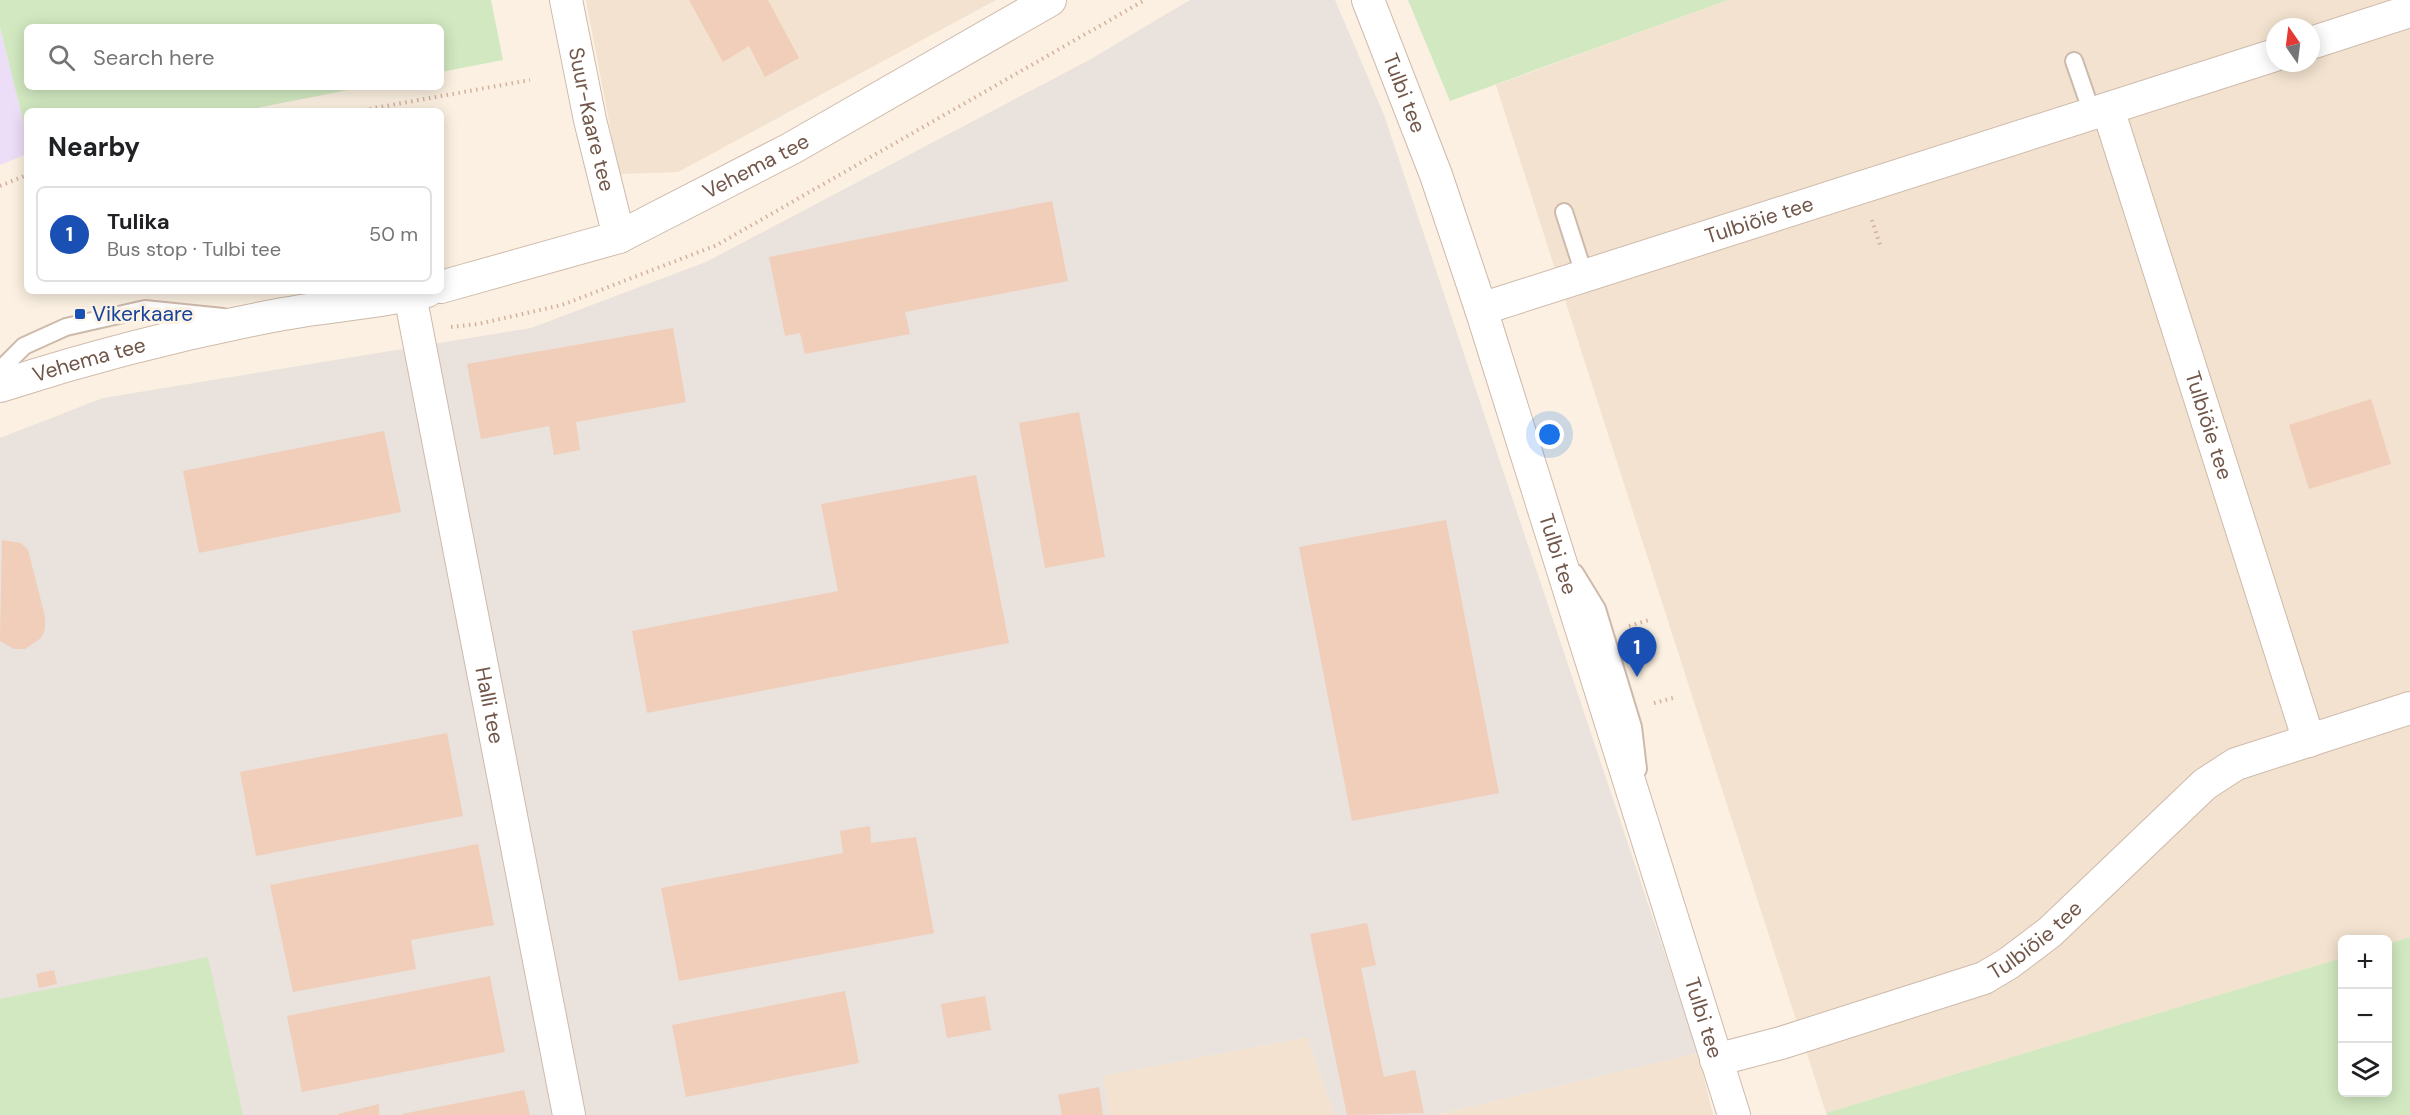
<!DOCTYPE html>
<html lang="en">
<head>
<meta charset="utf-8">
<style>
	body { margin:0; font-family:"DM Sans",sans-serif; background:#f2f2f2; color:#202124 }
	.controls { position:absolute; right:18px; bottom:18px; display:grid; overflow:hidden; border-radius:9px; box-shadow:0 3px 15px #0003 }
	.controls button { width:54px; height:54px; display:grid; place-items:center; padding:0; border:0; border-bottom:2px solid #e0e0e0; background:#fff; color:#202124; font:30px sans-serif }
	.compass { position:absolute; left:2266px; top:18px; width:54px; height:54px; border-radius:50%; background:#fff; box-shadow:0 3px 15px #0003; rotate:346deg }
	.you { position:absolute; left:1550px; top:435px; width:21px; height:21px; margin:-15px; border:4px solid #fff; border-radius:50%; background:#1a73e8; box-shadow:0 0 0 9px #1a73e833 }
	.badge { display:grid; place-items:center; width:39px; height:39px; border-radius:50%; background:#0f766e; color:#fff; font-size:20px; font-weight:700 }
	.pin { position:absolute; translate:-50% -50px; filter:drop-shadow(0 2px 3px #0008) }
	.pin::after { content:''; position:absolute; top:32px; width:21px; height:18px; background:inherit; clip-path:polygon(0 0,100% 0,50% 100%) }
	.list { margin:0; padding:0; list-style:none }
	h2 { display:flex; justify-content:space-between; align-items:center; height:78px; margin:0; padding:0 24px; font-size:26px }
	h2 small { font-size:20px; font-weight:400; color:#757577 }
	.list li { display:grid; grid-template-columns:39px 1fr auto; gap:18px; align-items:center; box-sizing:border-box; height:96px; margin:0 12px 12px; padding:0 12px; border:2px solid #e0e0e0; border-radius:9px }
	.list b { display:block; font-size:22px; white-space:nowrap }
	.list p { margin:0; font-size:20px; white-space:nowrap; color:#757577 }
	.list em { font-size:20px; font-style:normal; color:#757577 }
	.icon { flex:none; width:33px; height:33px; fill:none; stroke:currentColor; stroke-width:2; stroke-linecap:round; stroke-linejoin:round }
	.map { position:relative; flex:none; width:2410px; height:1115px; overflow:hidden }
	.search { position:absolute; background:#fff; box-shadow:0 3px 15px #0003; left:24px; top:24px; width:420px; height:66px; display:flex; align-items:center; gap:15px; box-sizing:border-box; padding:0 21px; border-radius:9px; color:#757577; font-size:22px }
	.panel { position:absolute; background:#fff; box-shadow:0 3px 15px #0003; left:24px; top:108px; width:420px; height:186px; border-radius:9px }
	.map>svg:first-child { display:block }
	.residential { fill:#f2e2cf; fill-rule:evenodd }
	.industrial { fill:#eae2dc }
	.education { fill:#eddef7 }
	.green { fill:#d1e8c0 }
	.building { fill:#f0ceb9 }
	.lines { fill:none; stroke-linecap:round; stroke-linejoin:round }
	.lane-casing { stroke:#cebaab; stroke-width:20 }
	.street-casing { stroke:#cebaab; stroke-width:34 }
	.path { stroke:#d4b19d; stroke-width:4; stroke-dasharray:1.5 4.5; stroke-linecap:butt }
	.lane { stroke:#fff; stroke-width:16 }
	.street { stroke:#fff; stroke-width:32 }
	.transit-dot { fill:#1a4fb4; stroke:#fef4e6; stroke-width:2 }
	.labels { text-anchor:middle; dominant-baseline:central; stroke-width:6; stroke-linejoin:round; paint-order:stroke }
	.street-label { font-size:21px; fill:#715649; stroke:#fef4e6 }
	.transit-label { font-size:21px; fill:#164399; stroke:#fef4e6; text-anchor:start }
</style>
</head>
<body>
<div class="map">
<svg width="2410" height="1115" viewBox="0 0 2410 1115">
	<rect width="100%" height="100%" fill="#fbf0e1"/>
	<g class="residential">
		<path d="M586,0H996L678,172L619,174Z"/>
		<path d="M1728,0H2410V937L2388,944V940H2342V958L1826,1113L1496,85ZM2275,27H2311V63H2275Z"/>
		<path d="M1307,1037L1335,1115H1109L1102,1076Z"/>
		<path d="M1698,1053L1713,1115H1435Z"/>
	</g>
	<path class="industrial" d="M1190,0H1335L1384,115L1698,1053L1435,1115H1335L1307,1037L1103,1076L1109,1115H0V438L103,398L531,328L706,262L1091,59Z"/>
	<path class="education" d="M0,27L27,136V154L0,165Z"/>
	<g class="green">
		<path d="M0,0H491L503,60L441,72V27H27V87H363L241,111H27V136L0,27Z"/>
		<path d="M1408,0H1728L1450,101Z"/>
		<path d="M2410,937V1115H1827L1826,1113L2342,958V1092H2388V944Z"/>
		<path d="M208,957L243,1115H0V999Z"/>
	</g>
	<g class="building">
		<path d="M689,0H768L799,58L765,77L749,46L723,62Z"/>
		<path d="M1052,201L1068,281L905,312L910,334L805,354L800,333L785,336L769,257Z"/>
		<path d="M673,328L686,402L576,422L580,450L554,455L549,426L481,439L467,364Z"/>
		<path d="M2371,399L2391,464L2309,489L2289,425Z"/>
		<path d="M1079,412L1105,557L1045,568L1019,423Z"/>
		<path d="M384,431L401,512L199,553L183,471Z"/>
		<path d="M976,475L1009,643L647,713L632,631L838,591L821,504Z"/>
		<path d="M1446,520L1499,793L1352,821L1299,547Z"/>
		<path d="M2,540L21,543L28,550L45,617V629L41,638L25,649H14L0,641Z"/>
		<path d="M447,733L463,816L256,856L240,772Z"/>
		<path d="M870,826L871,843L916,837L934,933L679,981L661,888L843,853L840,831Z"/>
		<path d="M478,844L494,925L411,940L416,969L293,992L270,885Z"/>
		<path d="M1367,923L1376,965L1361,968L1384,1077L1415,1070L1424,1113L1347,1115L1310,934Z"/>
		<path d="M54,970L57,984L39,988L36,974Z"/>
		<path d="M490,976L505,1052L302,1092L287,1016Z"/>
		<path d="M845,991L859,1063L686,1097L672,1025Z"/>
		<path d="M985,996L991,1030L947,1038L941,1004Z"/>
		<path d="M1099,1087L1103,1115H1062L1058,1095Z"/>
		<path d="M524,1090L530,1115H402V1114Z"/>
		<path d="M379,1104V1115H338V1114Z"/>
	</g>
	<g class="lines">
		<defs>
			<g id="lane">
				<path d="M2074,61L2092,113"/>
				<path d="M1564,212L1585,277"/>
				<path d="M0,370L24,346L66,327L145,309L223,317"/>
				<path d="M1575,573L1597,609L1633,727L1638,769"/>
			</g>
			<g id="street">
				<path id="s1" d="M566,0L590,120L619,237"/>
				<path id="s2" d="M1368,0L1436,175L1481,309L1734,1115"/>
				<path d="M2311,43L2410,11"/>
				<path id="s3" d="M2108,109L2309,741"/>
				<path id="s4" d="M441,287L619,237L792,148L1050,0"/>
				<path id="s5" d="M410,295L569,1115"/>
				<path id="s6" d="M1481,309L2275,55"/>
				<path id="s7" d="M0,386C93,356 187,332 283,314C331,305 380,303 427,291"/>
				<path id="s8" d="M1716,1060L1781,1043L1984,978L2009,963L2050,932L2205,784L2236,764L2410,708"/>
			</g>
		</defs>
		<use href="#lane" class="lane-casing"/>
		<use href="#street" class="street-casing"/>
		<g class="path">
			<path d="M358,111L530,80"/>
			<path d="M0,186L27,175"/>
			<path d="M1872,220L1881,248"/>
			<path d="M451,327L478,324L562,305L717,245L1145,0"/>
			<path d="M1629,626L1649,620"/>
			<path d="M1654,703L1673,698"/>
		</g>
		<use href="#lane" class="lane"/>
		<use href="#street" class="street"/>
	</g>
	<rect class="transit-dot" x="74" y="308" width="12" height="12" rx="3"/>
	<g class="labels">
		<g class="street-label">
			<text stroke="none"><textPath href="#s2" startOffset="100">Tulbi tee</textPath></text>
			<text stroke="none"><textPath href="#s1" startOffset="122">Suur-Kaare tee</textPath></text>
			<text stroke="none"><textPath href="#s4" startOffset="339">Vehema tee</textPath></text>
			<text stroke="none"><textPath href="#s6" startOffset="292">Tulbiõie tee</textPath></text>
			<text stroke="none"><textPath href="#s7" startOffset="93">Vehema tee</textPath></text>
			<text stroke="none"><textPath href="#s3" startOffset="332">Tulbiõie tee</textPath></text>
			<text stroke="none"><textPath href="#s2" startOffset="586">Tulbi tee</textPath></text>
			<text stroke="none"><textPath href="#s5" startOffset="418">Halli tee</textPath></text>
			<text stroke="none"><textPath href="#s8" startOffset="344">Tulbiõie tee</textPath></text>
			<text stroke="none"><textPath href="#s2" startOffset="1072">Tulbi tee</textPath></text>
		</g>
		<g class="transit-label">
			<text x="92" y="314">Vikerkaare</text>
		</g>
	</g>
</svg>
<div class="controls">
<button>+</button>
<button>−</button>
<button><svg class="icon" aria-label="layers" viewBox="0 0 24 24"><path d="M12 4l9 5-9 5-9-5zM3 14l9 5 9-5"/></svg></button>
</div>
<svg class="compass" viewBox="-18 -18 36 36"><path d="M0-13l5 13h-10z" fill="#e53935"/><path d="M0 13l5-13h-10z" fill="#757577"/></svg>
<div class="you"></div>
<div class="pin badge" style="left:1637px;top:677px;background:#1a4fb4">1</div>
<div class="search"><svg class="icon" aria-label="search" viewBox="0 0 24 24"><circle cx="10" cy="10" r="6"/><path d="M15 15l6 6"/></svg>Search here</div>
<section class="panel">
<h2>Nearby<small></small></h2>
<ul class="list">
<li><span class="badge" style="background:#1a4fb4">1</span><div><b>Tulika</b><p>Bus stop · Tulbi tee</p></div><em>50 m</em></li>
</ul>
</section>
</div>
</body>
</html>
